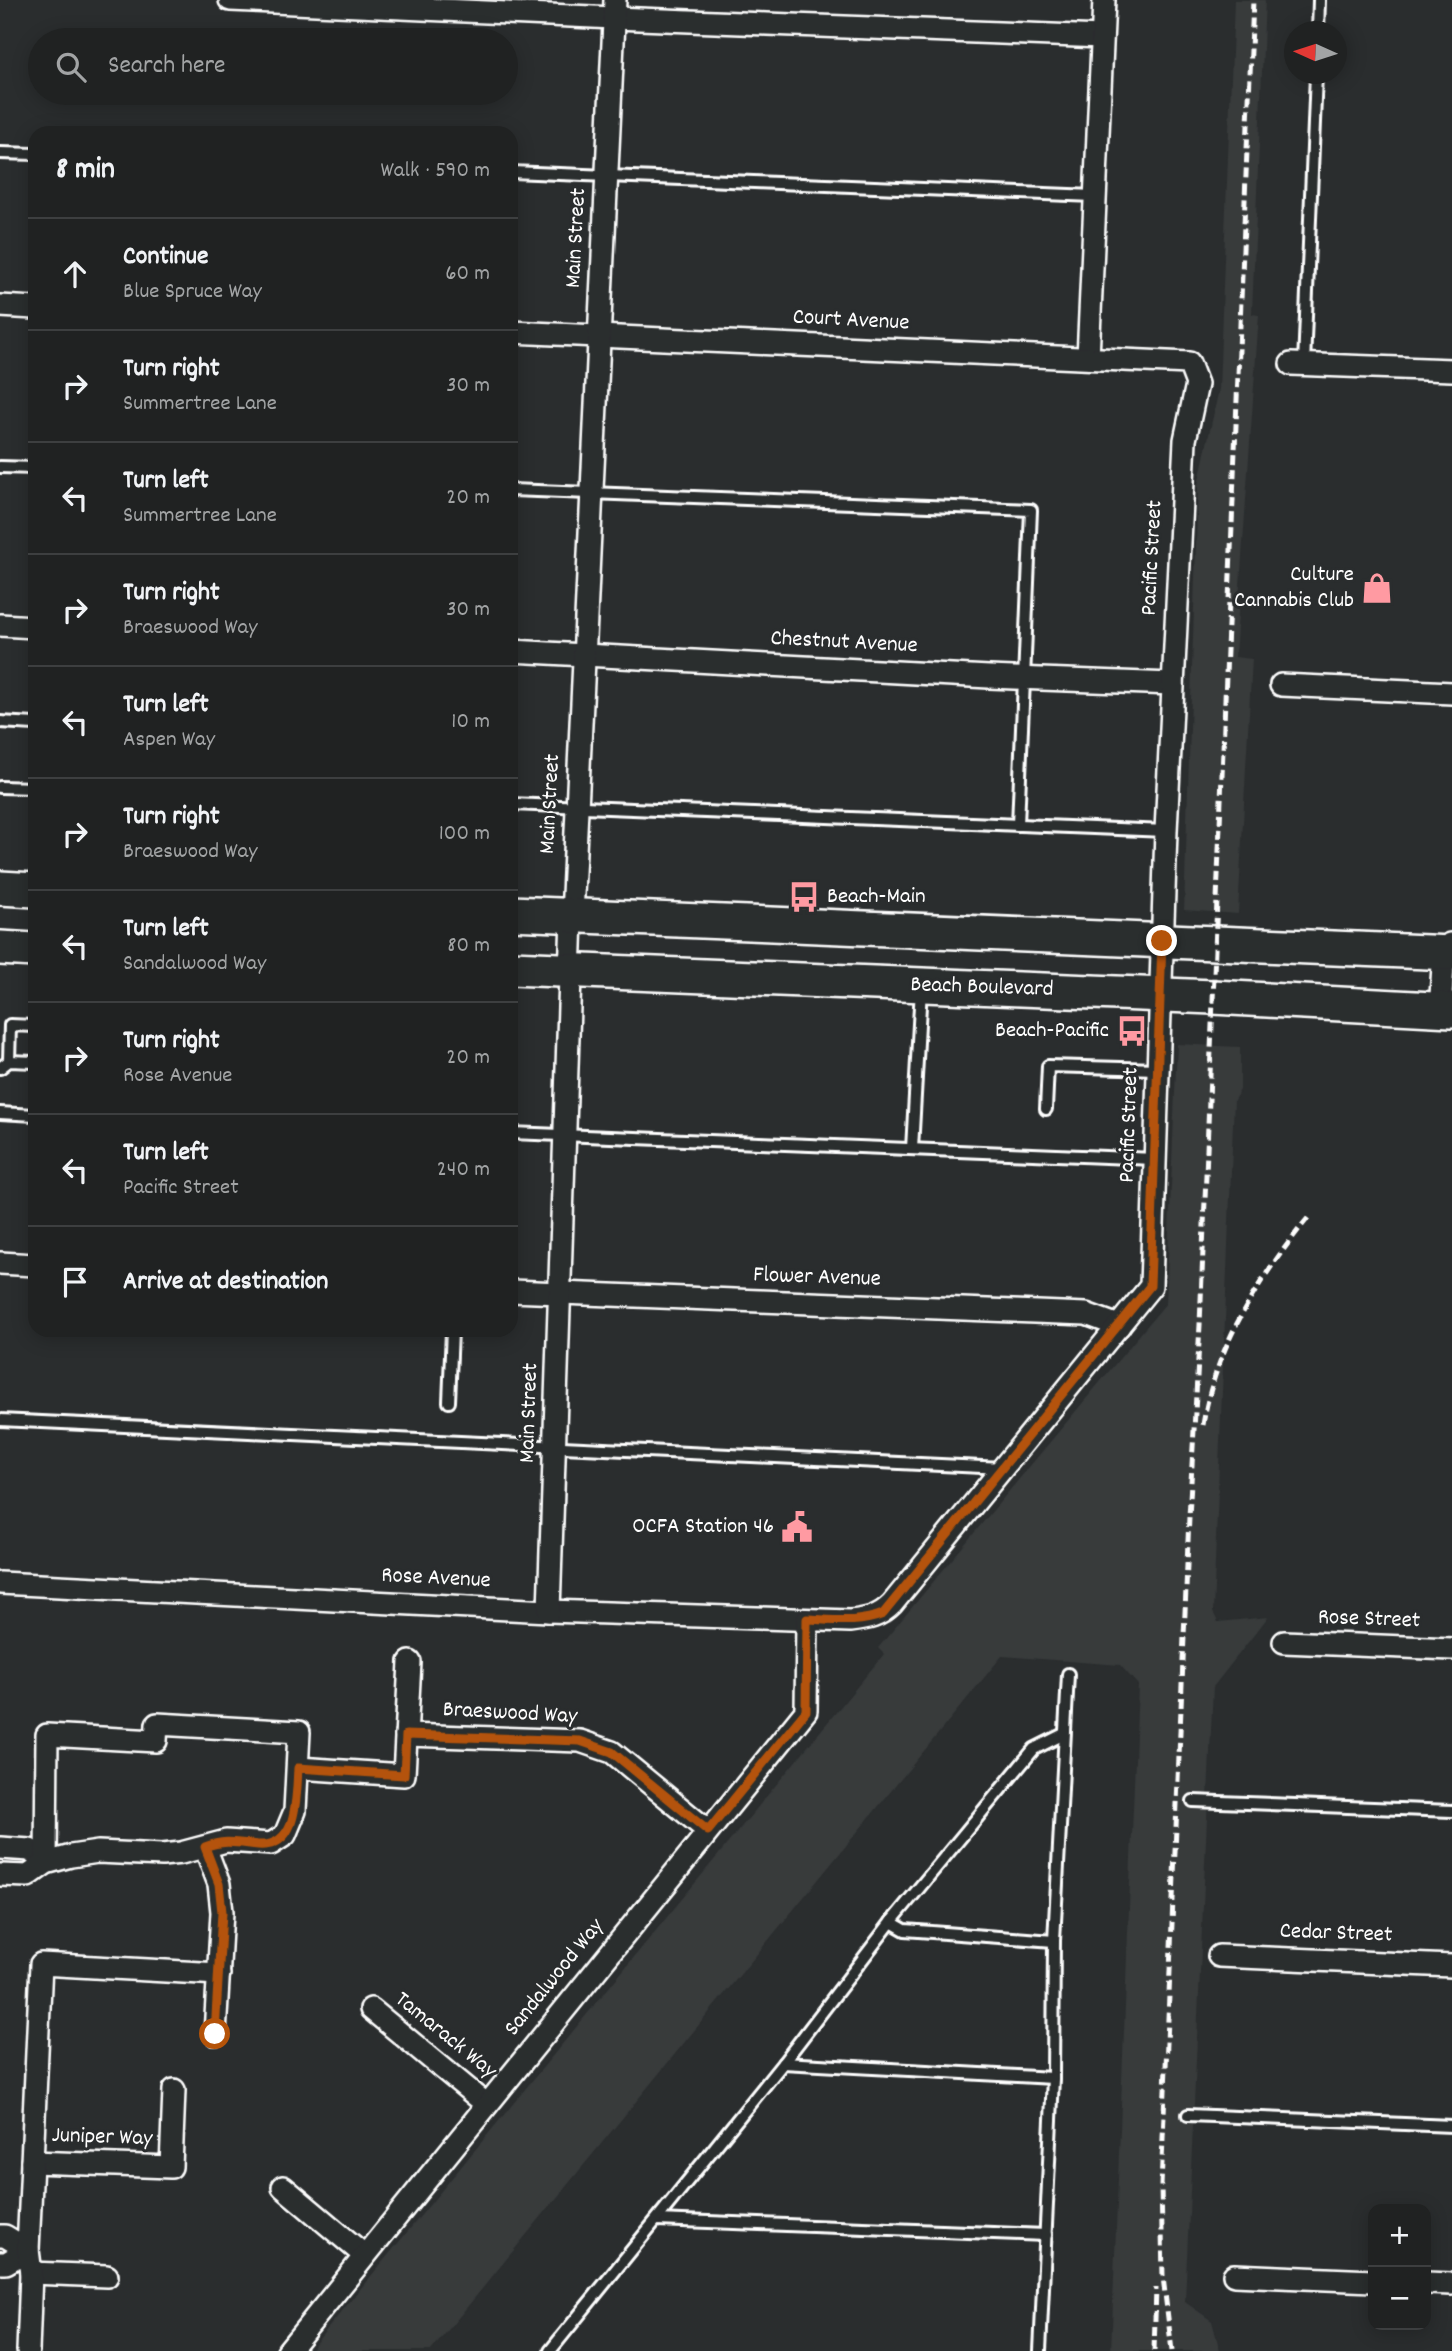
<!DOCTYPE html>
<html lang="en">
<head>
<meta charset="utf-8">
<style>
	body { margin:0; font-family:Dekko,sans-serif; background:#2d2f2f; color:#f1f3f6 }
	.controls { position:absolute; right:21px; bottom:21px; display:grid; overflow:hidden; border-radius:14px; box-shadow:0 4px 18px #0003 }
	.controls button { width:63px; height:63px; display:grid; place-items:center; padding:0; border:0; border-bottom:2px solid #3d3f40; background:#202222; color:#f1f3f6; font:35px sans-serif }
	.compass { position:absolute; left:1284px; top:21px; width:63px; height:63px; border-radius:50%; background:#202222; box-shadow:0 4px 18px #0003; rotate:273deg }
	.stop { position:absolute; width:21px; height:21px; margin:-16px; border:5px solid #b45309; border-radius:50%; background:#fff }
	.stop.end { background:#b45309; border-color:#fff; box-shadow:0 2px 7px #0008 }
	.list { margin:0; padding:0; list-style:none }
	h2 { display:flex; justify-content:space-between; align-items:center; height:91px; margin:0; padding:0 28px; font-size:30px }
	h2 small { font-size:23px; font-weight:400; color:#a2a4a5 }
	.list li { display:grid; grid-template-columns:46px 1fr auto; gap:21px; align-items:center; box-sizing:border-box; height:112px; padding:0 28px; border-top:2px solid #3d3f40 }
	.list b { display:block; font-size:26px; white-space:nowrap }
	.list p { margin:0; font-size:23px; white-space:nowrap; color:#a2a4a5 }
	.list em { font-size:23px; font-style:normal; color:#a2a4a5 }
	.icon { flex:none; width:38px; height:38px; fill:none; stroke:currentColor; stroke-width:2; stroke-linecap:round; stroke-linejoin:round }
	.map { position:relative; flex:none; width:1452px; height:2351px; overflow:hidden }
	.search { position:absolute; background:#202222; box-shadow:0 4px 18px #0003; left:28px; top:28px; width:490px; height:77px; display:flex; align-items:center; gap:18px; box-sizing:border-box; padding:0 24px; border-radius:38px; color:#a2a4a5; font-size:26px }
	.panel { position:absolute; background:#202222; box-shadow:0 4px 18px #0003; left:28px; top:126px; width:490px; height:1211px; border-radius:21px }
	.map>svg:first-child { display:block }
	.built { fill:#373a3b }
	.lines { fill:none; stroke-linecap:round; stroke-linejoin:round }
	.service-casing { stroke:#fff; stroke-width:16 }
	.minor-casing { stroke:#fff; stroke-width:26 }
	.primary-casing { stroke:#fff; stroke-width:38 }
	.service { stroke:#2a2d2e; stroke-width:10 }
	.minor { stroke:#2a2d2e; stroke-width:21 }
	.primary { stroke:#2a2d2e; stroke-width:33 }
	.rail { stroke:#fff; stroke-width:5; stroke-dasharray:10 5; stroke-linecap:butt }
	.route { stroke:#b45309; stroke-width:9 }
	.labels { text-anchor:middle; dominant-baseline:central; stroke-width:6; stroke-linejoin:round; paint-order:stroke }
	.street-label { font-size:23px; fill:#fff; stroke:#2a2d2e }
	.poi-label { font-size:23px; fill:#fff; stroke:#2a2d2e; text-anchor:end }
</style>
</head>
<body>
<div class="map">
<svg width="1452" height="2351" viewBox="0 0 1452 2351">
	<rect width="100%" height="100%" fill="#2a2d2e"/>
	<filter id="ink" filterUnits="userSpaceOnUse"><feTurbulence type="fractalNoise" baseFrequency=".0143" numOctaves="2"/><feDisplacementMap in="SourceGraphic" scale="14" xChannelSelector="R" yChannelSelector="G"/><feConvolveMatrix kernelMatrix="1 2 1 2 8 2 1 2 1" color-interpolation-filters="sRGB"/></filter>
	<g filter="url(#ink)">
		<g class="built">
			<path d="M1234,0H1265L1252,314L1259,315L1235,657L1252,659L1238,914L1184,910L1198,485L1219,389Z"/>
			<path d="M1177,1044L1240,1047V1090L1234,1100L1213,1612L1218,1622L1268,1617L1213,1687L1185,2302L1212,2321L1220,2351H1111L1138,1685L1120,1665L1002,1656L431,2351H309L884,1654L878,1648L1166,1303Z"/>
		</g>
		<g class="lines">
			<defs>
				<g id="service">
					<path d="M1318,32L1319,0"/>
					<path d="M0,153L35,154"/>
					<path d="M511,172L1094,196"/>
					<path d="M1304,364L1316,74"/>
					<path d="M0,467L35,468"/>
					<path d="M511,490L1031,510L1018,825"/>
					<path d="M0,722L35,724"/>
					<path d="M0,787L35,788"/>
					<path d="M511,804L1166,831"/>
					<path d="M9,1061L10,1025L35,1026"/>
					<path d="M0,1068L9,1061L35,1062"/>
					<path d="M1046,1109L1048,1066L1158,1069"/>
					<path d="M0,1113L35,1115"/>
					<path d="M511,1133L1155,1159"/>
					<path d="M912,1149L921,988"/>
					<path d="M449,1402L452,1330"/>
					<path d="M0,1420L1003,1468"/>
					<path d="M1193,1801L1452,1811"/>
					<path d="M891,1922L905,1930L1054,1941"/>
					<path d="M783,2063L1053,2078"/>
					<path d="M1188,2115L1452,2126"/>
					<path d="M657,2220L1046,2235"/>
					<path d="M550,2351L783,2063L891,1922L1034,1749L1064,1734"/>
					<path d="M1040,2351L1053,2078L1054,1941L1068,1674"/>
				</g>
				<g id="minor">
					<path d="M230,0L614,18L1102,37"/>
					<path d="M0,306L35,308"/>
					<path d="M1088,358L1104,0"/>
					<path d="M1291,364L1452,370"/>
					<path d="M0,625L35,627"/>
					<path d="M511,651L989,677L1173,684"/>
					<path d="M1281,685L1452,693"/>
					<path d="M1440,1010L1444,952L1450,944"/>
					<path d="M0,1263L35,1265"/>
					<path d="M511,1291L1086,1314L1119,1326"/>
					<path d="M0,1583L549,1611L850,1621C868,1619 879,1617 892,1604L1151,1286L1166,831L1185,440L1197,384L1189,363L511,332"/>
					<path d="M549,1611L572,916L615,0"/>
					<path d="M1284,1642L1452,1649"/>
					<path d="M406,1735L580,1741L612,1752L708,1831"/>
					<path d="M298,1768L404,1775L410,1662"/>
					<path d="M205,1847L219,1884L222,1912L215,2034"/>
					<path d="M0,1848L30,1850L46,1863"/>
					<path d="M0,1875L28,1876L46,1863L71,1856L98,1852L162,1855L181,1853L226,1841L271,1844L285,1835L295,1811L299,1732L157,1724L156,1741L47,1735L46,1863"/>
					<path d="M1219,1956L1452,1966"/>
					<path d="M371,2009L486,2104"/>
					<path d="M32,2162L171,2167L174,2090"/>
					<path d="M283,2187L364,2255"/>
					<path d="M0,2236H5L28,2250L6,2263H0"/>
					<path d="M31,2273L107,2276"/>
					<path d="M1234,2275L1373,2281"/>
					<path d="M1426,2283L1452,2284"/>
					<path d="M28,2351L31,2273L28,2250L41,1964L219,1974"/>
					<path d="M288,2351L806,1711L807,1620"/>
				</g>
				<g id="primary">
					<path d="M0,888L35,890"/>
					<path d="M511,913L1452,953"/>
					<path d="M0,948L35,950"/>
					<path d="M511,968L1213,997L1452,1010"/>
				</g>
			</defs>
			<use href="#service" class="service-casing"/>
			<use href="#minor" class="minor-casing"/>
			<use href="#primary" class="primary-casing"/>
			<use href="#service" class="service"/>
			<use href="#minor" class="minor"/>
			<use href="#primary" class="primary"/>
			<g class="rail">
				<path d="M1203,1425C1215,1347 1259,1278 1308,1218"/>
				<path d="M1154,2351L1156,2288"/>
				<path d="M1172,2351L1163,2277L1161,2186L1189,1517L1200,1325L1253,0"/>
			</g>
		</g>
	</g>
	<g class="lines" filter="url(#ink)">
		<path class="route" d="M215,2034L222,1912L219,1884L205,1847C225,1839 238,1843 258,1845C299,1848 296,1796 298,1768L404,1775L406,1735L580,1741L612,1752L708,1831L806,1711L807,1619C833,1620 859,1624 883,1614L1150,1286L1162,941"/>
	</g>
	<defs>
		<symbol id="shop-bare" viewBox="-9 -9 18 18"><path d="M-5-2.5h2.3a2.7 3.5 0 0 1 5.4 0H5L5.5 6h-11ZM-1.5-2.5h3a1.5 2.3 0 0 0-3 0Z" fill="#ff9aa2" stroke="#2a2d2e" stroke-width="2.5" paint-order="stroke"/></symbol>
		<symbol id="bus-bare" viewBox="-9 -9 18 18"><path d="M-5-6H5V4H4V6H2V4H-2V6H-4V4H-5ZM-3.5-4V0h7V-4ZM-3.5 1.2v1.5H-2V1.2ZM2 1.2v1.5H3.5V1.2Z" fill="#ff9aa2" stroke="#2a2d2e" stroke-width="2.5" paint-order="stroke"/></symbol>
		<symbol id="civic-bare" viewBox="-9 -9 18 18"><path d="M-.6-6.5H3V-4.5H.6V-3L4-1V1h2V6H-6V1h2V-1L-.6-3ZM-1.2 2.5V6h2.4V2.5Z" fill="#ff9aa2" stroke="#2a2d2e" stroke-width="2.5" paint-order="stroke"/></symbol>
	</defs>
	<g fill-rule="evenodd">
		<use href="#shop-bare" x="1355" y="566" width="44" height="44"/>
		<use href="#bus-bare" x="782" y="875" width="44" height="44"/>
		<use href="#bus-bare" x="1110" y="1009" width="44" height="44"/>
		<use href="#civic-bare" x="775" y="1505" width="44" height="44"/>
	</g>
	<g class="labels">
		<g class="street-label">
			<text transform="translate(577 238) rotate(-87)">Main Street</text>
			<text transform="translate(851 321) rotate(3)">Court Avenue</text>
			<text transform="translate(1153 558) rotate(-87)">Pacific Street</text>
			<text transform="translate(844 643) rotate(3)">Chestnut Avenue</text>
			<text transform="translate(551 804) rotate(-87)">Main Street</text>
			<text transform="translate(982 988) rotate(2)">Beach Boulevard</text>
			<text transform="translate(1130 1125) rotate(-88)">Pacific Street</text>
			<text transform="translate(817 1278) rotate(2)">Flower Avenue</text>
			<text transform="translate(530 1413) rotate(-88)">Main Street</text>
			<text transform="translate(436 1579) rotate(3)">Rose Avenue</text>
			<text transform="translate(1369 1620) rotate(2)">Rose Street</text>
			<text transform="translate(510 1714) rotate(3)">Braeswood Way</text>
			<text transform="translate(1336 1934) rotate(2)">Cedar Street</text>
			<text transform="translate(555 1978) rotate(-51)">Sandalwood Way</text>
			<text transform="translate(445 2036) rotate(39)">Tamarack Way</text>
			<text transform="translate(102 2138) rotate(2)">Juniper Way</text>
		</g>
		<g class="poi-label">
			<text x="1354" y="575">Culture<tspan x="1354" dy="26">Cannabis Club</tspan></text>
			<text x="827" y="897" text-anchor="start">Beach-Main</text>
			<text x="1109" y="1031">Beach-Pacific</text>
			<text x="774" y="1527">OCFA Station 46</text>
		</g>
	</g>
</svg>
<div class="controls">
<button>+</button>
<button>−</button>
</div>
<svg class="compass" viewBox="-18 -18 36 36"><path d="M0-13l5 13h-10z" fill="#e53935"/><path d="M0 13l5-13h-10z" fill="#a2a4a5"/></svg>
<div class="stop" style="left:215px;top:2034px"></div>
<div class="stop end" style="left:1162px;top:941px"></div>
<div class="search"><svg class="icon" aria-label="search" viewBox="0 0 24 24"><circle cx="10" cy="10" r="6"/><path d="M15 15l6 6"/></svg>Search here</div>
<section class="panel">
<h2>8 min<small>Walk · 590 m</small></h2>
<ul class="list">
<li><svg class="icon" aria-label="ahead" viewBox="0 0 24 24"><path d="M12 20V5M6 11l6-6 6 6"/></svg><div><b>Continue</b><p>Blue Spruce Way</p></div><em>60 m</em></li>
<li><svg class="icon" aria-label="right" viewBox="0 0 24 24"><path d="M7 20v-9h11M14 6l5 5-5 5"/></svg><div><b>Turn right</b><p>Summertree Lane</p></div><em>30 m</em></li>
<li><svg class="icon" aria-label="left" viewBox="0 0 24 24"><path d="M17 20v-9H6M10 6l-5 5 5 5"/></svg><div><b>Turn left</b><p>Summertree Lane</p></div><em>20 m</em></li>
<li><svg class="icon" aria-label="right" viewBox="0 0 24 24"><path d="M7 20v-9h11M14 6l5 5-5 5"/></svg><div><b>Turn right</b><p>Braeswood Way</p></div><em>30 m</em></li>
<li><svg class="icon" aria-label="left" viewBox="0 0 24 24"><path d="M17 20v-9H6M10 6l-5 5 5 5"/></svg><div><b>Turn left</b><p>Aspen Way</p></div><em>10 m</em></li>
<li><svg class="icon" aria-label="right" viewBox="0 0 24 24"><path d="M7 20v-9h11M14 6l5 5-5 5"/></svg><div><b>Turn right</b><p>Braeswood Way</p></div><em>100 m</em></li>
<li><svg class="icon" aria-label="left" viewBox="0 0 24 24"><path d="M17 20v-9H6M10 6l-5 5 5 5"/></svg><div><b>Turn left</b><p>Sandalwood Way</p></div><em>80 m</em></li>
<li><svg class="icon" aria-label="right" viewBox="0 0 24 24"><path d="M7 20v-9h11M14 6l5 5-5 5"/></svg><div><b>Turn right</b><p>Rose Avenue</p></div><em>20 m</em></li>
<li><svg class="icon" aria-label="left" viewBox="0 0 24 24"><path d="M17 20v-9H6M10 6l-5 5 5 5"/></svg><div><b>Turn left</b><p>Pacific Street</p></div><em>240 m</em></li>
<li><svg class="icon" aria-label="arrive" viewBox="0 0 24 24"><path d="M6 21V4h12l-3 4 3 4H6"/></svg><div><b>Arrive at destination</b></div></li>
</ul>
</section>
</div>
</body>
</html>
